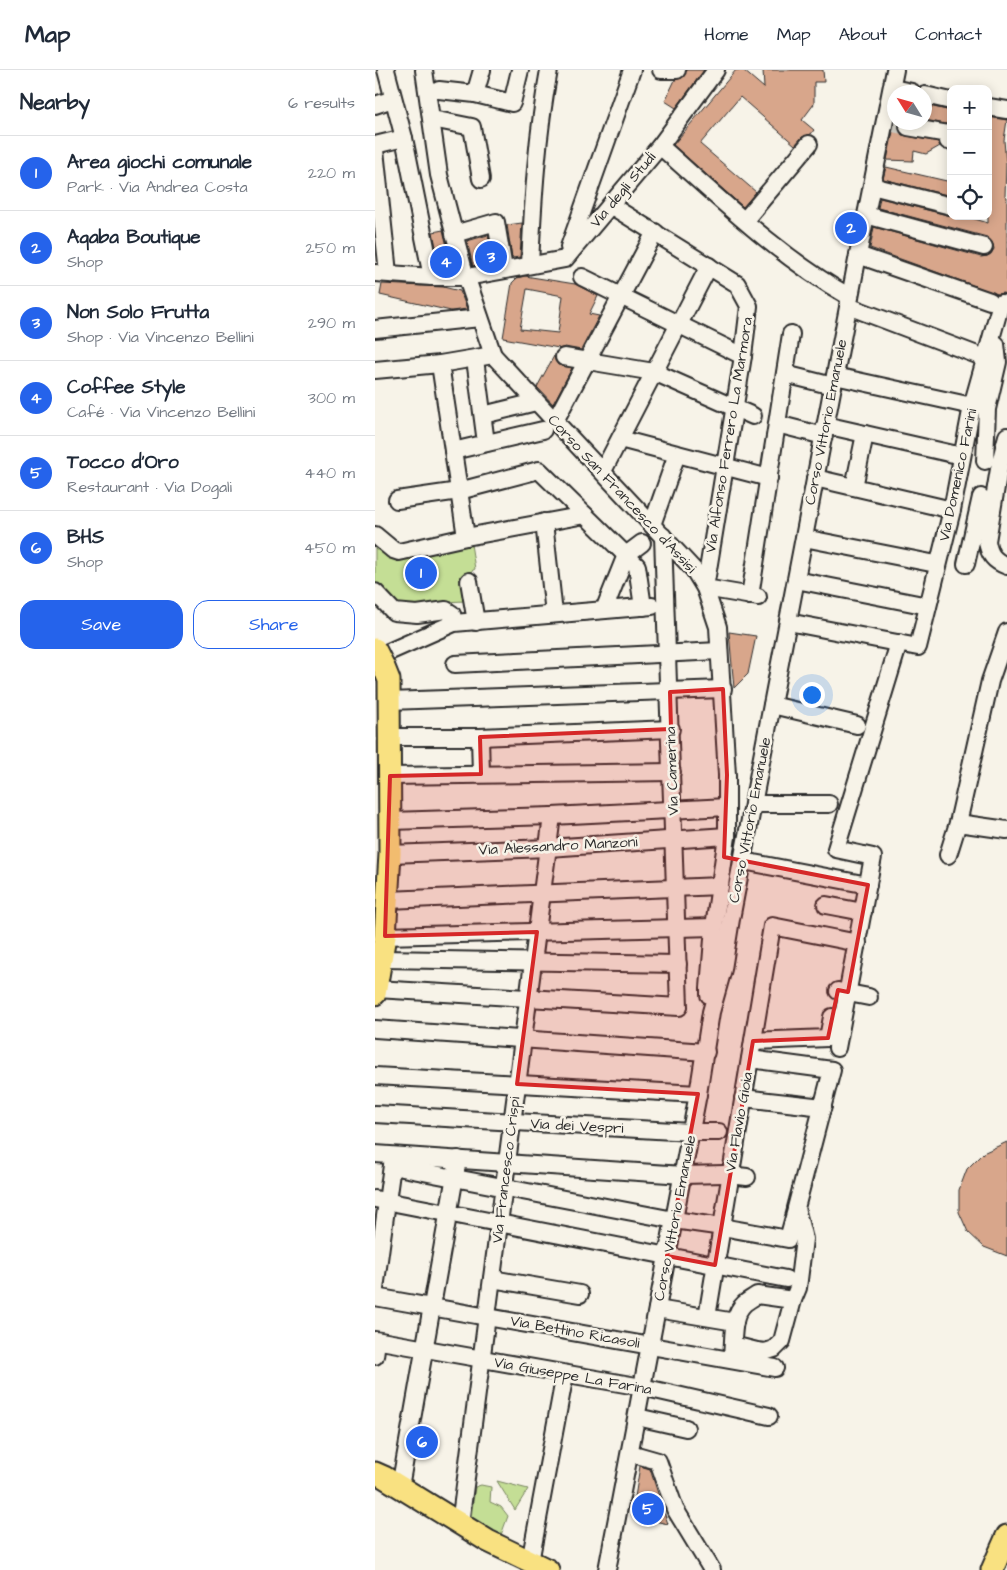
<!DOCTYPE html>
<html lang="en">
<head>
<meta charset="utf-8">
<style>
	body { margin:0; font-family:"Architects Daughter",sans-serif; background:#f6f6f7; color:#1f2937 }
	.controls { position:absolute; right:15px; top:15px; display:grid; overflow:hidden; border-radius:10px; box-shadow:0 2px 12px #0003 }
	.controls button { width:45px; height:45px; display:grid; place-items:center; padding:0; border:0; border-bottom:1px solid #e0e1e3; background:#fff; color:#1f2937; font:25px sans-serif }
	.compass { position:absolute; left:512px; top:15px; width:45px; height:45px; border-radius:50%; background:#fff; box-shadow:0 2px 12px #0003; rotate:307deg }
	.you { position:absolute; left:436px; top:624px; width:18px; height:18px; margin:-12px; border:4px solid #fff; border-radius:50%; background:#1a73e8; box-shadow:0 0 0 8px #1a73e833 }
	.badge { display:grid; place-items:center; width:32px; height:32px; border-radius:50%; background:#2563eb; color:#fff; font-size:16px; font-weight:700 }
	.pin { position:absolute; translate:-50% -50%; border:2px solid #fff; box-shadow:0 1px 5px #0006 }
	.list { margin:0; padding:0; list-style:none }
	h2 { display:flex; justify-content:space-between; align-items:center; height:65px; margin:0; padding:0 20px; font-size:21px }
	h2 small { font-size:16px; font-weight:400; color:#747a83 }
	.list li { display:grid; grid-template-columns:32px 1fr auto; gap:15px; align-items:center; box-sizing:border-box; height:75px; padding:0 20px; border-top:1px solid #e0e1e3 }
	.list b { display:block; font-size:19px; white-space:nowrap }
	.list p { margin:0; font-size:16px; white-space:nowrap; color:#747a83 }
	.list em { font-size:16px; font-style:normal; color:#747a83 }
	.actions { display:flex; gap:10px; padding:15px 20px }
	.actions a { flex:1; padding:11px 0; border:1px solid #2563eb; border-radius:15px; text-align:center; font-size:18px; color:#2563eb }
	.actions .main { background:#2563eb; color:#fff }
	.icon { flex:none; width:28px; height:28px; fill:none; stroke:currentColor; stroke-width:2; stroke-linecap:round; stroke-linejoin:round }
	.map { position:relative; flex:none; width:632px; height:1500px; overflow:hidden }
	header { display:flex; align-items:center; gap:30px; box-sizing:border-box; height:70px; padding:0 25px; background:#fff; border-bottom:1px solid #e0e1e3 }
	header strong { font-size:24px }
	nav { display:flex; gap:28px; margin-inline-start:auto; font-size:18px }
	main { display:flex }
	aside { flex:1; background:#fff }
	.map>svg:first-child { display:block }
	.green { fill:#c4de95; stroke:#788460 }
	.building { fill:#d8a68b; stroke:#2b2b2b; fill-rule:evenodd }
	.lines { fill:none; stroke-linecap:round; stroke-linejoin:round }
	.minor-tunnel { stroke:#cecbc2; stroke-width:16; stroke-dasharray:16 8; stroke-linecap:butt }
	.minor-casing { stroke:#2b2b2b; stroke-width:20 }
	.major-casing { stroke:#2b2b2b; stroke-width:25 }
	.minor { stroke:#f7f3e8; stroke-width:16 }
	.major { stroke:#f9e181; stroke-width:21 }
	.major-bridge-casing { stroke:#2b2b2b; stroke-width:25; stroke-linecap:butt }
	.major-bridge { stroke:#f9e181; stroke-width:21 }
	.marked { fill:#d62828; fill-opacity:0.2; stroke:#d62828; stroke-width:4; stroke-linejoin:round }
	.labels { text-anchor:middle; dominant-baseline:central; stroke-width:5; stroke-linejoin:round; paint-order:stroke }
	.street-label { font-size:15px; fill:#2b2b2b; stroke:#f7f3e8 }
</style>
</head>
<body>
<header>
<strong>Map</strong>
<nav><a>Home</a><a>Map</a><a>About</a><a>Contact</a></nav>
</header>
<main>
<aside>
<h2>Nearby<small>6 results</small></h2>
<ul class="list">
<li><span class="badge">1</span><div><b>Area giochi comunale</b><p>Park · Via Andrea Costa</p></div><em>220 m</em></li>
<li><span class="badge">2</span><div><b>Aqaba Boutique</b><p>Shop</p></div><em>250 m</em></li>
<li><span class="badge">3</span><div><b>Non Solo Frutta</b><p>Shop · Via Vincenzo Bellini</p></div><em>290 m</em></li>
<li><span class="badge">4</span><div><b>Coffee Style</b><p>Café · Via Vincenzo Bellini</p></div><em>300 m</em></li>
<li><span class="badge">5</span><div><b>Tocco d'Oro</b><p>Restaurant · Via Dogali</p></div><em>440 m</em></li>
<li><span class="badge">6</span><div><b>BHS</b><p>Shop</p></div><em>450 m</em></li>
</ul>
<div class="actions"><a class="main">Save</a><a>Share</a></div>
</aside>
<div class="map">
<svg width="632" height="1500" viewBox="0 0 632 1500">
	<rect width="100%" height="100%" fill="#f7f3e8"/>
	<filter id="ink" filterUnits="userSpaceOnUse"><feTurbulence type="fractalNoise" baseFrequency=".02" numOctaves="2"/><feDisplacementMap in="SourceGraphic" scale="10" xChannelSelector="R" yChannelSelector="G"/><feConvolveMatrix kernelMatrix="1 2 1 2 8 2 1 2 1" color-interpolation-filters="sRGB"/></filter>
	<g filter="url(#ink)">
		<g class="green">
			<path d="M0,472L16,485L96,474L100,499L86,507L90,531L69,532L43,538L21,537L0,513Z"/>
			<path d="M122,1411L153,1419L140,1440Z"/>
			<path d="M106,1415L116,1417L115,1432L126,1437L133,1446L126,1465L96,1448L100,1417Z"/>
		</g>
		<g class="building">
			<path d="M312,0H329L301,38L290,31L300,10L307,8Z"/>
			<path d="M361,0H368L389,18L388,0H448L449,12H439V34L427,50L439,60L436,64L427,67L420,75L365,27L325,74L381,122L368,137L298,75Z"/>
			<path d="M550,35L576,41V55L550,50Z"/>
			<path d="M613,47L632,50L629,70L631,94L630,126L632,127V225L628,223L622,224L495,178L499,157L606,187L612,186L616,184L619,179L618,174L612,167L503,138L505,128L576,146H590L613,153Z"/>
			<path d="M520,52H524V60L527,65L563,72L565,76L551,84L539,81L538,91L512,90Z"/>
			<path d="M511,97L576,112V126L508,109Z"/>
			<path d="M147,153L145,187L137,188L132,155Z"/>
			<path d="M68,160L77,196L65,197L58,162Z"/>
			<path d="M113,165L118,192L98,196L92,171Z"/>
			<path d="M150,206L200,214L223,226L214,244L224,246L206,280L190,277L183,279L184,278L128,268L137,213L142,208ZM152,219L188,226L183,263L145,259Z"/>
			<path d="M7,214L68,217L85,221L92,239L76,241L5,225Z"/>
			<path d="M179,286L180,291L183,295L197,298L178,334L162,317Z"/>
			<path d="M354,562L381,566L373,604L359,618Z"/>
			<path d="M632,1072V1186L609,1177L593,1162L584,1142V1120L592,1099L608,1083Z"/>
			<path d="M265,1396L275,1399L293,1454L257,1446Z"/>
		</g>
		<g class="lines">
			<path class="minor-tunnel" d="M517,54L533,57"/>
			<defs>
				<g id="minor">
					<path d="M11,0L29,68L57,207"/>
					<path d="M49,0L64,105L88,197L118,285L319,500L330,518L343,557L352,705V766L339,857L334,918V925"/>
					<path d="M286,0H302"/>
					<path d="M517,18L537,22"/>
					<path d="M64,20L100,24L137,33L145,0"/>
					<path d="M100,24L107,0"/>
					<path d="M550,25L576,31"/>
					<path d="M0,35L18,29"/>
					<path d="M613,37L632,40"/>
					<path d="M57,49L97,57L106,109"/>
					<path d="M533,57L573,64V71H576"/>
					<path d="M0,75L29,68"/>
					<path d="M285,76C345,129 404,187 475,227"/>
					<path d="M0,80L13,203"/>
					<path d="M497,116L576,136"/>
					<path d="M235,135L362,214L374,236L368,286L330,518L383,527"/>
					<path d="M491,145L609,177"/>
					<path d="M370,150L434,74"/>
					<path d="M79,164L121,152L129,199"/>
					<path d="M194,177L257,0"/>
					<path d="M483,185L615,231"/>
					<path d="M155,195C158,129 162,65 174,0"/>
					<path d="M0,203L57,207H92L190,189L285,76L341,0"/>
					<path d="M207,207L368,286"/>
					<path d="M473,236L610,288"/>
					<path d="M0,259L105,248"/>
					<path d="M189,287L279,302L378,346"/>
					<path d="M100,289L111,373"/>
					<path d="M65,294L91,467"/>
					<path d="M0,300L65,294L118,285"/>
					<path d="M410,304L458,316"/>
					<path d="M460,306L597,336"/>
					<path d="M108,345L161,332"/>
					<path d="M180,351L280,162"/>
					<path d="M402,354L449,366"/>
					<path d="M450,355L587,386"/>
					<path d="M632,366L625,393L612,471C614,485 619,491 632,496"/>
					<path d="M245,369L394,408"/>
					<path d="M78,381L168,360"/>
					<path d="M610,391L612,339L623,292L621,274"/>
					<path d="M228,401L334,196"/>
					<path d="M440,408L577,440"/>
					<path d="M479,417L490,364"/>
					<path d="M22,430L84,421L164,400L262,496L268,537"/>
					<path d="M169,452L179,544"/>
					<path d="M277,455L302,384"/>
					<path d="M0,465L18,480L24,482L91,467L210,445"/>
					<path d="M429,468L556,493"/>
					<path d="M591,494L606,427"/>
					<path d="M421,510L553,536"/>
					<path d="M94,511L101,552"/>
					<path d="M0,522L19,542L42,544L71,540L77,544L79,553"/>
					<path d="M375,526L416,264"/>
					<path d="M229,540L251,485L267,473"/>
					<path d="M413,552L543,577L577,440L597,336L626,233"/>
					<path d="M0,588L79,553L277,536"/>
					<path d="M80,594L344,581"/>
					<path d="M14,631L348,619"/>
					<path d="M397,635L482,655"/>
					<path d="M15,667H105L296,659"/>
					<path d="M105,667L106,704"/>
					<path d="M15,706L297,702"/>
					<path d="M378,734H454"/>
					<path d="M16,751L177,746L352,737"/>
					<path d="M583,753L632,760"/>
					<path d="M15,784L173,778L352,766"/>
					<path d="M573,785L583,753L615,611L632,562"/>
					<path d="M368,791L493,815"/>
					<path d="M13,830L345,816"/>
					<path d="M451,835L488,842"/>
					<path d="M10,866L339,857"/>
					<path d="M7,889L303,894"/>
					<path d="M1,919L304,937L288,466"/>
					<path d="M463,921L494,927"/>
					<path d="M0,959L331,982"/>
					<path d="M378,971L453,968L457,947"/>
					<path d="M462,978L498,787L461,779L524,573"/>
					<path d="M0,1006L323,1024"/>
					<path d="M368,1028L448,1037"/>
					<path d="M0,1044L316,1062H344"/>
					<path d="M0,1084L308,1105L349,1104"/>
					<path d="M17,1096L299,1150L341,1156"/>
					<path d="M355,1105L372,1107"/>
					<path d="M0,1129L411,1209"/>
					<path d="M347,1157L413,1169L421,1140"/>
					<path d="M117,1209L205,1224"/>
					<path d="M0,1219L18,1088"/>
					<path d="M0,1227L400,1298"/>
					<path d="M282,1239L360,1252"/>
					<path d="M332,1247L397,856L483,873"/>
					<path d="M0,1270L267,1317L394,1346"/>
					<path d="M358,1275L382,1281L390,1282L399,1279L407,1271L418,1230L423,1218L429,1169L421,1138L457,1000L375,989"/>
					<path d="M357,1285C359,1270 356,1246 369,1234C372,1231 378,1228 382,1225L418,1230"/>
					<path d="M0,1286L2,1271"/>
					<path d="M262,1347L311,1358"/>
					<path d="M255,1383L283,1391L300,1439L337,1500"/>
					<path d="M25,1417L83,1089"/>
					<path d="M85,1454L177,746"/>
					<path d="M155,1492L190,1304"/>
					<path d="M232,1500L323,1024L336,942L348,899L356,849L483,185L520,0"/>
				</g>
				<g id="major">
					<path d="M0,924L10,866L15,784L14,610L8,595"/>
					<path d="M0,1403L9,1407L113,1471L173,1500"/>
					<path d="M617,1500L632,1466"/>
				</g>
			</defs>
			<use href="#minor" class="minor-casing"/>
			<use href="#major" class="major-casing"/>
			<use href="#minor" class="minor"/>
			<use href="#major" class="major"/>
			<defs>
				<path id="major-bridge" d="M0,579L8,595"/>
			</defs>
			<use href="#major-bridge" class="major-bridge-casing"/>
			<use href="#major-bridge" class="major-bridge"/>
		</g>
	</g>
	<path class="marked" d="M348,619L352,705L349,787L493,815L473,922L463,920L453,968L378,971L340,1195L292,1186L323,1024L142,1014L162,862L10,866L15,706L106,704L105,667L296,659L295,622Z"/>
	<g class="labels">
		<g class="street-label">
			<text transform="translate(248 120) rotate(-50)">Via degli Studi</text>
			<text transform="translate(451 352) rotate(-79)">Corso Vittorio Emanuele</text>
			<text transform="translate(354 365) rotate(-81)">Via Alfonso Ferrero La Marmora</text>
			<text transform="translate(583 405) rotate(-78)">Via Domenico Farini</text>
			<text transform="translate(247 424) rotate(47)">Corso San Francesco d'Assisi</text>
			<text transform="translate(297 701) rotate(-92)">Via Camerina</text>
			<text transform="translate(375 750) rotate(-79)">Corso Vittorio Emanuele</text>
			<text transform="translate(183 776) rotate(-3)">Via Alessandro Manzoni</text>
			<text transform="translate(364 1052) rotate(-80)">Via Flavio Gioia</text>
			<text transform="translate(202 1056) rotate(3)">Via dei Vespri</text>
			<text transform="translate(131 1100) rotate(-83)">Via Francesco Crispi</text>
			<text transform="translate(300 1148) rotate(-79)">Corso Vittorio Emanuele</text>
			<text transform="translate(200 1262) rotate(10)">Via Bettino Ricasoli</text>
			<text transform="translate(198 1306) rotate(10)">Via Giuseppe La Farina</text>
		</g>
	</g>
</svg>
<div class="controls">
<button>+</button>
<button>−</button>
<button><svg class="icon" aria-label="locate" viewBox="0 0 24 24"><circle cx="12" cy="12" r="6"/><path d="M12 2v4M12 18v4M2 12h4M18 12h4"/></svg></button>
</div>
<svg class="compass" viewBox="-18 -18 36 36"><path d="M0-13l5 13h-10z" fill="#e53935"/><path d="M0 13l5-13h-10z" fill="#747a83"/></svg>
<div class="you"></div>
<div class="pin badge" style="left:46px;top:503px">1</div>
<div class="pin badge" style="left:476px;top:158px">2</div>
<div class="pin badge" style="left:116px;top:187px">3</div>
<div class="pin badge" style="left:71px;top:192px">4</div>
<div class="pin badge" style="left:273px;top:1439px">5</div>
<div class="pin badge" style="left:47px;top:1372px">6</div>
</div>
</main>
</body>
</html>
